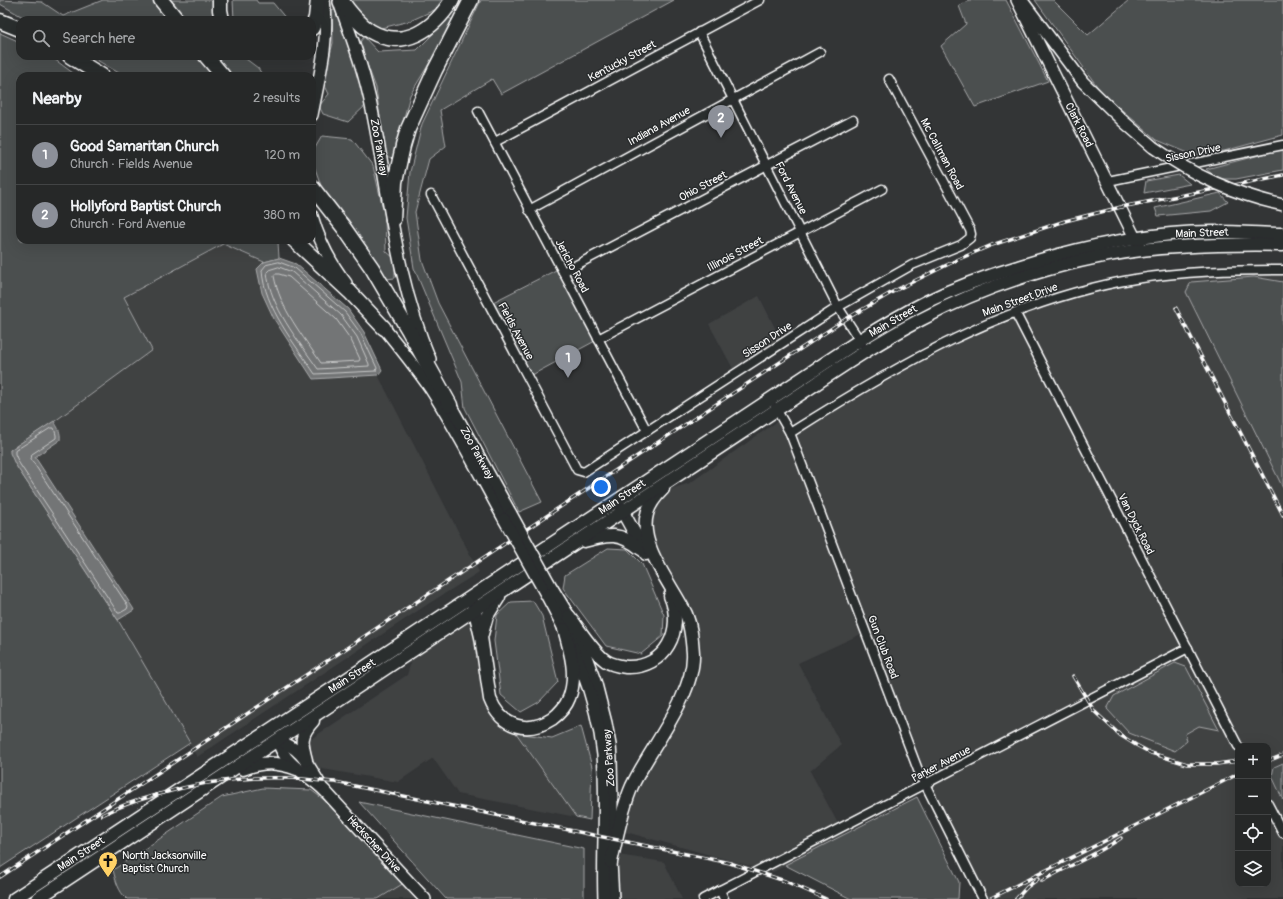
<!DOCTYPE html>
<html lang="en">
<head>
<meta charset="utf-8">
<style>
	body { margin:0; font-family:Pangolin,sans-serif; background:#2e3030; color:#f1f3f6 }
	.controls { position:absolute; right:12px; bottom:12px; display:grid; overflow:hidden; border-radius:8px; box-shadow:0 4px 16px #0002 }
	.controls button { width:36px; height:36px; display:grid; place-items:center; padding:0; border:0; border-bottom:1px solid #424445; background:#262828; color:#f1f3f6; font:20px sans-serif }
	.you { position:absolute; left:601px; top:487px; width:14px; height:14px; margin:-10px; border:3px solid #fff; border-radius:50%; background:#1a73e8; box-shadow:0 0 0 6px #1a73e833 }
	.badge { display:grid; place-items:center; width:26px; height:26px; border-radius:50%; background:#8c9099; color:#fff; font-size:13px; font-weight:700 }
	.pin { position:absolute; translate:-50% -33px; filter:drop-shadow(0 1px 2px #0008) }
	.pin::after { content:''; position:absolute; top:21px; width:14px; height:12px; background:inherit; clip-path:polygon(0 0,100% 0,50% 100%) }
	.list { margin:0; padding:0; list-style:none }
	h2 { display:flex; justify-content:space-between; align-items:center; height:52px; margin:0; padding:0 16px; font-size:17px }
	h2 small { font-size:13px; font-weight:400; color:#a4a6a8 }
	.list li { display:grid; grid-template-columns:26px 1fr auto; gap:12px; align-items:center; box-sizing:border-box; height:60px; padding:0 16px; border-top:1px solid #424445 }
	.list b { display:block; font-size:15px; white-space:nowrap }
	.list p { margin:0; font-size:13px; white-space:nowrap; color:#a4a6a8 }
	.list em { font-size:13px; font-style:normal; color:#a4a6a8 }
	.icon { flex:none; width:22px; height:22px; fill:none; stroke:currentColor; stroke-width:2; stroke-linecap:round; stroke-linejoin:round }
	.map { position:relative; flex:none; width:1283px; height:899px; overflow:hidden }
	.search { position:absolute; background:#262828; box-shadow:0 4px 16px #0002; left:16px; top:16px; width:300px; height:44px; display:flex; align-items:center; gap:10px; box-sizing:border-box; padding:0 14px; border-radius:12px; color:#a4a6a8; font-size:15px }
	.panel { position:absolute; background:#262828; box-shadow:0 4px 16px #0002; left:16px; top:72px; width:300px; height:172px; border-radius:12px }
	.map>svg:first-child { display:block }
	.built { fill:#404243; fill-rule:evenodd }
	.green { fill:#4c4f50; stroke:#a6a7a8 }
	.water { fill:#737576; stroke:#abacad }
	.lines { fill:none; stroke-linecap:round; stroke-linejoin:round }
	.shore { stroke:#c7c8c8; stroke-width:1 }
	.street-casing { stroke:#fff; stroke-width:11 }
	.secondary-casing { stroke:#fff; stroke-width:14 }
	.primary-casing { stroke:#fff; stroke-width:15 }
	.highway-casing { stroke:#fff; stroke-width:17 }
	.street { stroke:#2a2d2e; stroke-width:8 }
	.secondary { stroke:#2a2d2e; stroke-width:11 }
	.primary { stroke:#2a2d2e; stroke-width:12 }
	.highway { stroke:#2a2d2e; stroke-width:14 }
	.rail-casing { stroke:#fff; stroke-width:3.5 }
	.rail { stroke:#2a2d2e; stroke-width:2; stroke-dasharray:6; stroke-linecap:butt }
	.secondary-bridge-casing { stroke:#fff; stroke-width:14; stroke-linecap:butt }
	.secondary-bridge { stroke:#2a2d2e; stroke-width:11 }
	.labels { text-anchor:middle; dominant-baseline:central; stroke-width:3; stroke-linejoin:round; paint-order:stroke }
	.street-label { font-size:11px; fill:#fff; stroke:#2a2d2e }
	.poi-label { font-size:11px; fill:#fff; stroke:#2a2d2e; text-anchor:start }
</style>
</head>
<body>
<div class="map">
<svg width="1283" height="899" viewBox="0 0 1283 899">
	<rect width="100%" height="100%" fill="#333536"/>
	<filter id="ink" filterUnits="userSpaceOnUse"><feTurbulence type="fractalNoise" baseFrequency=".025" numOctaves="2"/><feDisplacementMap in="SourceGraphic" scale="8" xChannelSelector="R" yChannelSelector="G"/><feConvolveMatrix kernelMatrix="1 2 1 2 8 2 1 2 1" color-interpolation-filters="sRGB"/></filter>
	<g filter="url(#ink)">
		<g class="built">
			<path d="M223,244L264,262L257,269L262,293L274,319L313,379L378,375L479,572L428,604L197,757L118,620L134,610L34,457L60,440L59,429L55,421L152,350L124,297Z"/>
			<path d="M1169,269L1283,270V899H979L925,793L917,781L861,634L798,663L841,745L810,771L844,835L773,872L622,831L635,788L675,723L691,693L699,667L697,632L688,607L653,544L650,530L652,513L661,497L668,490L690,483L778,421L782,431L905,358L979,322L1043,296L1077,286ZM1238,746H1268V884H1238Z"/>
			<path d="M759,296L784,346L737,376L709,324Z"/>
			<path d="M468,620L473,622L487,697L511,726L576,817L458,794L433,758L398,782L317,768L307,751L305,743L407,675L413,656Z"/>
			<path d="M618,855L664,862L682,899H618L616,868Z"/>
			<path d="M404,883L419,899H378Z"/>
		</g>
		<g class="green">
			<path d="M0,0L42,2L63,16L103,0H152L169,20H28L0,4Z"/>
			<path d="M171,0H211L213,3L216,20H187Z"/>
			<path d="M233,0H256L258,3H273L287,20H234Z"/>
			<path d="M349,0H443L441,7L410,21L377,29Z"/>
			<path d="M481,0H674L501,94L492,79L440,110L446,146L429,159L415,212L422,260L438,303L542,502L519,512L465,408L462,382L414,268L406,218L410,172L422,124Z"/>
			<path d="M969,0H1006L1048,81L975,107L941,46L966,24L959,6Z"/>
			<path d="M1035,0H1053L1088,35L1129,0H1283V135L1224,151L1193,155L1157,140L1102,93Z"/>
			<path d="M332,10H335L347,39L367,104L348,122L323,114L319,106L329,94L323,82L333,43Z"/>
			<path d="M449,18L455,21L410,95L393,159L385,155L376,88L359,43L364,37L378,52L417,50Z"/>
			<path d="M0,33L20,42V56H50L77,76H20V240H275L278,242L279,258L264,262L223,244L124,297L152,350L55,421L10,450L15,464L118,620L190,743L0,868Z"/>
			<path d="M90,56H197L213,76H124Z"/>
			<path d="M217,56H242L258,68L263,76H233Z"/>
			<path d="M322,136L352,139L373,166L385,217L386,251L395,259V278L386,279L348,219L324,194L312,160V153Z"/>
			<path d="M1283,149V170L1236,179H1218L1206,169Z"/>
			<path d="M1179,175L1190,184L1144,193L1146,181Z"/>
			<path d="M1220,193L1228,202L1211,211L1158,216L1155,208Z"/>
			<path d="M558,269L595,341L532,375L493,302Z"/>
			<path d="M1254,277L1283,282V488L1186,292L1191,282Z"/>
			<path d="M608,548L627,549L642,564L664,615L663,636L641,654L606,646L563,588L565,575Z"/>
			<path d="M533,601L542,616L558,682L539,702L521,712L501,695L494,641L497,615L511,602Z"/>
			<path d="M1175,663L1186,667L1219,730L1199,726L1185,734L1187,741L1175,751L1129,733L1107,709L1114,696Z"/>
			<path d="M581,726L592,767L590,820L576,817L516,733L552,738Z"/>
			<path d="M1283,763V800L1272,776L1274,767Z"/>
			<path d="M263,788L311,790L323,799L404,883L378,899H127C118,891 116,881 113,870L222,797Z"/>
			<path d="M917,797L959,882L958,899H851L785,865Z"/>
			<path d="M359,802L584,849V896L585,899H446Z"/>
		</g>
		<g class="water">
			<path d="M279,258L296,264L348,309L364,332L382,370L378,375L313,379L274,319L262,293L257,269L264,262Z"/>
			<path d="M54,421C58,428 61,432 60,440L35,457L133,608L134,610L118,620L15,464L10,453V450Z"/>
		</g>
		<g class="lines">
			<g class="shore">
				<path d="M279,262L295,268L345,312L361,334L377,368L376,371L315,374C295,344 264,307 262,270L266,265Z"/>
				<path d="M279,267L292,272L341,315L357,337L369,364V366L318,369C298,340 270,307 267,272L269,270Z"/>
				<path d="M275,274H279L289,277L336,319L351,340L360,359L359,361L321,363C303,336 280,309 274,276Z"/>
				<path d="M51,428H54L56,435V438L32,454L31,459L128,606L127,609L120,613H118L19,463L15,454V451Z"/>
			</g>
			<defs>
				<g id="street">
					<path d="M699,32L838,307L862,344"/>
					<path d="M478,111L647,431"/>
					<path d="M495,142L760,0"/>
					<path d="M1108,181L1283,145"/>
					<path d="M431,195L577,470L584,472L647,431L838,307L912,265L961,245L970,238L971,234L970,230L889,79"/>
					<path d="M529,210L820,52"/>
					<path d="M563,272L853,120"/>
					<path d="M1015,312L1238,746"/>
					<path d="M598,339L882,189"/>
					<path d="M775,407L790,433L918,770L983,899"/>
					<path d="M790,433C897,365 1009,300 1135,279C1184,271 1234,270 1283,270"/>
					<path d="M1268,804L1283,833"/>
					<path d="M720,890L724,899"/>
					<path d="M703,899L1188,648"/>
				</g>
				<g id="secondary">
					<path d="M1017,0L1139,246"/>
					<path d="M339,2C352,38 365,73 372,110C389,193 396,280 430,359"/>
					<path d="M1023,2L1083,82L1123,121L1153,147"/>
					<path d="M312,115C319,77 330,39 324,0"/>
					<path d="M312,216C319,240 331,264 346,283"/>
					<path d="M379,322C397,344 414,365 430,388C457,430 480,475 504,519"/>
					<path d="M447,399L511,514"/>
					<path d="M549,583L569,616L584,651L596,684L606,723L610,745L611,759L612,803L611,862L613,899"/>
					<path d="M542,587C571,639 597,695 603,755C607,803 602,851 604,899"/>
					<path d="M278,741C284,765 309,775 325,791C358,827 391,863 425,899"/>
					<path d="M278,741C301,747 308,765 320,784"/>
				</g>
				<g id="primary">
					<path d="M619,505L646,554"/>
					<path d="M584,541C609,534 620,532 641,549"/>
					<path d="M473,603L481,637L490,699C501,727 527,735 552,719C560,713 566,706 569,698C578,676 570,650 564,629"/>
					<path d="M569,616C579,629 593,652 606,661C612,665 619,666 626,667C665,669 685,630 670,596"/>
					<path d="M482,634L487,616L499,597"/>
					<path d="M306,760C301,742 300,735 313,721"/>
					<path d="M243,769C263,761 277,762 297,769"/>
					<path d="M611,862C617,837 621,811 632,786C650,748 695,695 693,653C692,639 691,626 686,614C673,586 638,546 647,514C649,505 656,496 663,489"/>
					<path d="M14,899L860,340C882,326 904,313 928,301C957,287 987,276 1018,267C1068,251 1119,239 1171,234C1209,230 1246,233 1283,234"/>
					<path d="M37,899L776,410C824,379 870,346 920,320C995,280 1093,251 1177,247C1213,245 1248,244 1283,245"/>
				</g>
				<g id="highway">
					<path d="M161,0L177,20"/>
					<path d="M220,0V10L222,20"/>
					<path d="M341,0C349,12 358,23 370,31C404,51 434,29 452,0"/>
					<path d="M0,21L20,29"/>
					<path d="M312,28L316,18L318,0"/>
					<path d="M70,56L102,76"/>
					<path d="M206,56L223,76"/>
					<path d="M312,187L344,228L372,268L409,331L450,405"/>
					<path d="M393,220L395,182L403,146L408,129L435,70L471,0"/>
					<path d="M294,240L350,292L384,328"/>
				</g>
			</defs>
			<use href="#street" class="street-casing"/>
			<use href="#secondary" class="secondary-casing"/>
			<use href="#primary" class="primary-casing"/>
			<use href="#highway" class="highway-casing"/>
			<use href="#street" class="street"/>
			<use href="#secondary" class="secondary"/>
			<use href="#primary" class="primary"/>
			<use href="#highway" class="highway"/>
			<defs>
				<g id="rail">
					<path d="M1176,308L1283,515"/>
					<path d="M1073,676L1094,711L1120,735L1136,745L1151,753L1187,764H1217L1238,761"/>
					<path d="M1268,761L1283,755"/>
					<path d="M102,815C119,806 138,800 156,795C200,782 244,776 290,778C305,779 320,781 335,782L730,863L785,881L826,899"/>
					<path d="M0,877L654,445L846,319L896,290L959,259L992,245L1065,221L1121,207L1220,188L1283,175"/>
					<path d="M1042,881C1068,866 1096,855 1121,838"/>
					<path d="M989,899L1238,774"/>
					<path d="M1016,899L1027,887L1038,879"/>
				</g>
			</defs>
			<use href="#rail" class="rail-casing"/>
			<use href="#rail" class="rail"/>
			<defs>
				<g id="secondary-bridge">
					<path d="M1153,147C1194,176 1234,194 1283,205"/>
					<path d="M511,514L549,583"/>
					<path d="M504,519L542,587"/>
				</g>
			</defs>
			<use href="#secondary-bridge" class="secondary-bridge-casing"/>
			<use href="#secondary-bridge" class="secondary-bridge"/>
		</g>
	</g>
	<defs>
		<symbol id="church-pin" viewBox="-11 -11 22 30"><path d="M0 17L-7.5 6A9.5 9.5 0 1 1 7.5 6Z" fill="#ffd166" stroke="#2a2d2e"/><path d="M-1.2-6h2.4v3.5h3.3v2.4h-3.3V6h-2.4V-.1h-3.3v-2.4h3.3Z" fill="#111"/></symbol>
	</defs>
	<g fill-rule="evenodd">
		<use href="#church-pin" x="97" y="850" width="22" height="30"/>
	</g>
	<g class="labels">
		<g class="street-label">
			<text transform="translate(622 61) rotate(-28)">Kentucky Street</text>
			<text transform="translate(1079 125) rotate(63)">Clark Road</text>
			<text transform="translate(659 126) rotate(-29)">Indiana Avenue</text>
			<text transform="translate(379 147) rotate(80)">Zoo Parkway</text>
			<text transform="translate(1193 153) rotate(-12)">Sisson Drive</text>
			<text transform="translate(942 154) rotate(62)">Mc Callman Road</text>
			<text transform="translate(703 186) rotate(-28)">Ohio Street</text>
			<text transform="translate(791 188) rotate(63)">Ford Avenue</text>
			<text transform="translate(1202 233) rotate(-2)">Main Street</text>
			<text transform="translate(735 254) rotate(-28)">Illinois Street</text>
			<text transform="translate(572 266) rotate(62)">Jericho Road</text>
			<text transform="translate(1020 300) rotate(-20)">Main Street Drive</text>
			<text transform="translate(893 321) rotate(-30)">Main Street</text>
			<text transform="translate(516 331) rotate(62)">Fields Avenue</text>
			<text transform="translate(767 340) rotate(-33)">Sisson Drive</text>
			<text transform="translate(477 453) rotate(61)">Zoo Parkway</text>
			<text transform="translate(622 497) rotate(-34)">Main Street</text>
			<text transform="translate(1136 524) rotate(63)">Van Dyck Road</text>
			<text transform="translate(883 647) rotate(69)">Gun Club Road</text>
			<text transform="translate(352 676) rotate(-33)">Main Street</text>
			<text transform="translate(609 758) rotate(-94)">Zoo Parkway</text>
			<text transform="translate(941 764) rotate(-28)">Parker Avenue</text>
			<text transform="translate(374 844) rotate(47)">Heckscher Drive</text>
			<text transform="translate(81 854) rotate(-33)">Main Street</text>
		</g>
		<g class="poi-label">
			<text x="122" y="855">North Jacksonville<tspan x="122" dy="13">Baptist Church</tspan></text>
		</g>
	</g>
</svg>
<div class="controls">
<button>+</button>
<button>−</button>
<button><svg class="icon" aria-label="locate" viewBox="0 0 24 24"><circle cx="12" cy="12" r="6"/><path d="M12 2v4M12 18v4M2 12h4M18 12h4"/></svg></button>
<button><svg class="icon" aria-label="layers" viewBox="0 0 24 24"><path d="M12 4l9 5-9 5-9-5zM3 14l9 5 9-5"/></svg></button>
</div>
<div class="you"></div>
<div class="pin badge" style="left:568px;top:378px">1</div>
<div class="pin badge" style="left:721px;top:138px">2</div>
<div class="search"><svg class="icon" aria-label="search" viewBox="0 0 24 24"><circle cx="10" cy="10" r="6"/><path d="M15 15l6 6"/></svg>Search here</div>
<section class="panel">
<h2>Nearby<small>2 results</small></h2>
<ul class="list">
<li><span class="badge">1</span><div><b>Good Samaritan Church</b><p>Church · Fields Avenue</p></div><em>120 m</em></li>
<li><span class="badge">2</span><div><b>Hollyford Baptist Church</b><p>Church · Ford Avenue</p></div><em>380 m</em></li>
</ul>
</section>
</div>
</body>
</html>
